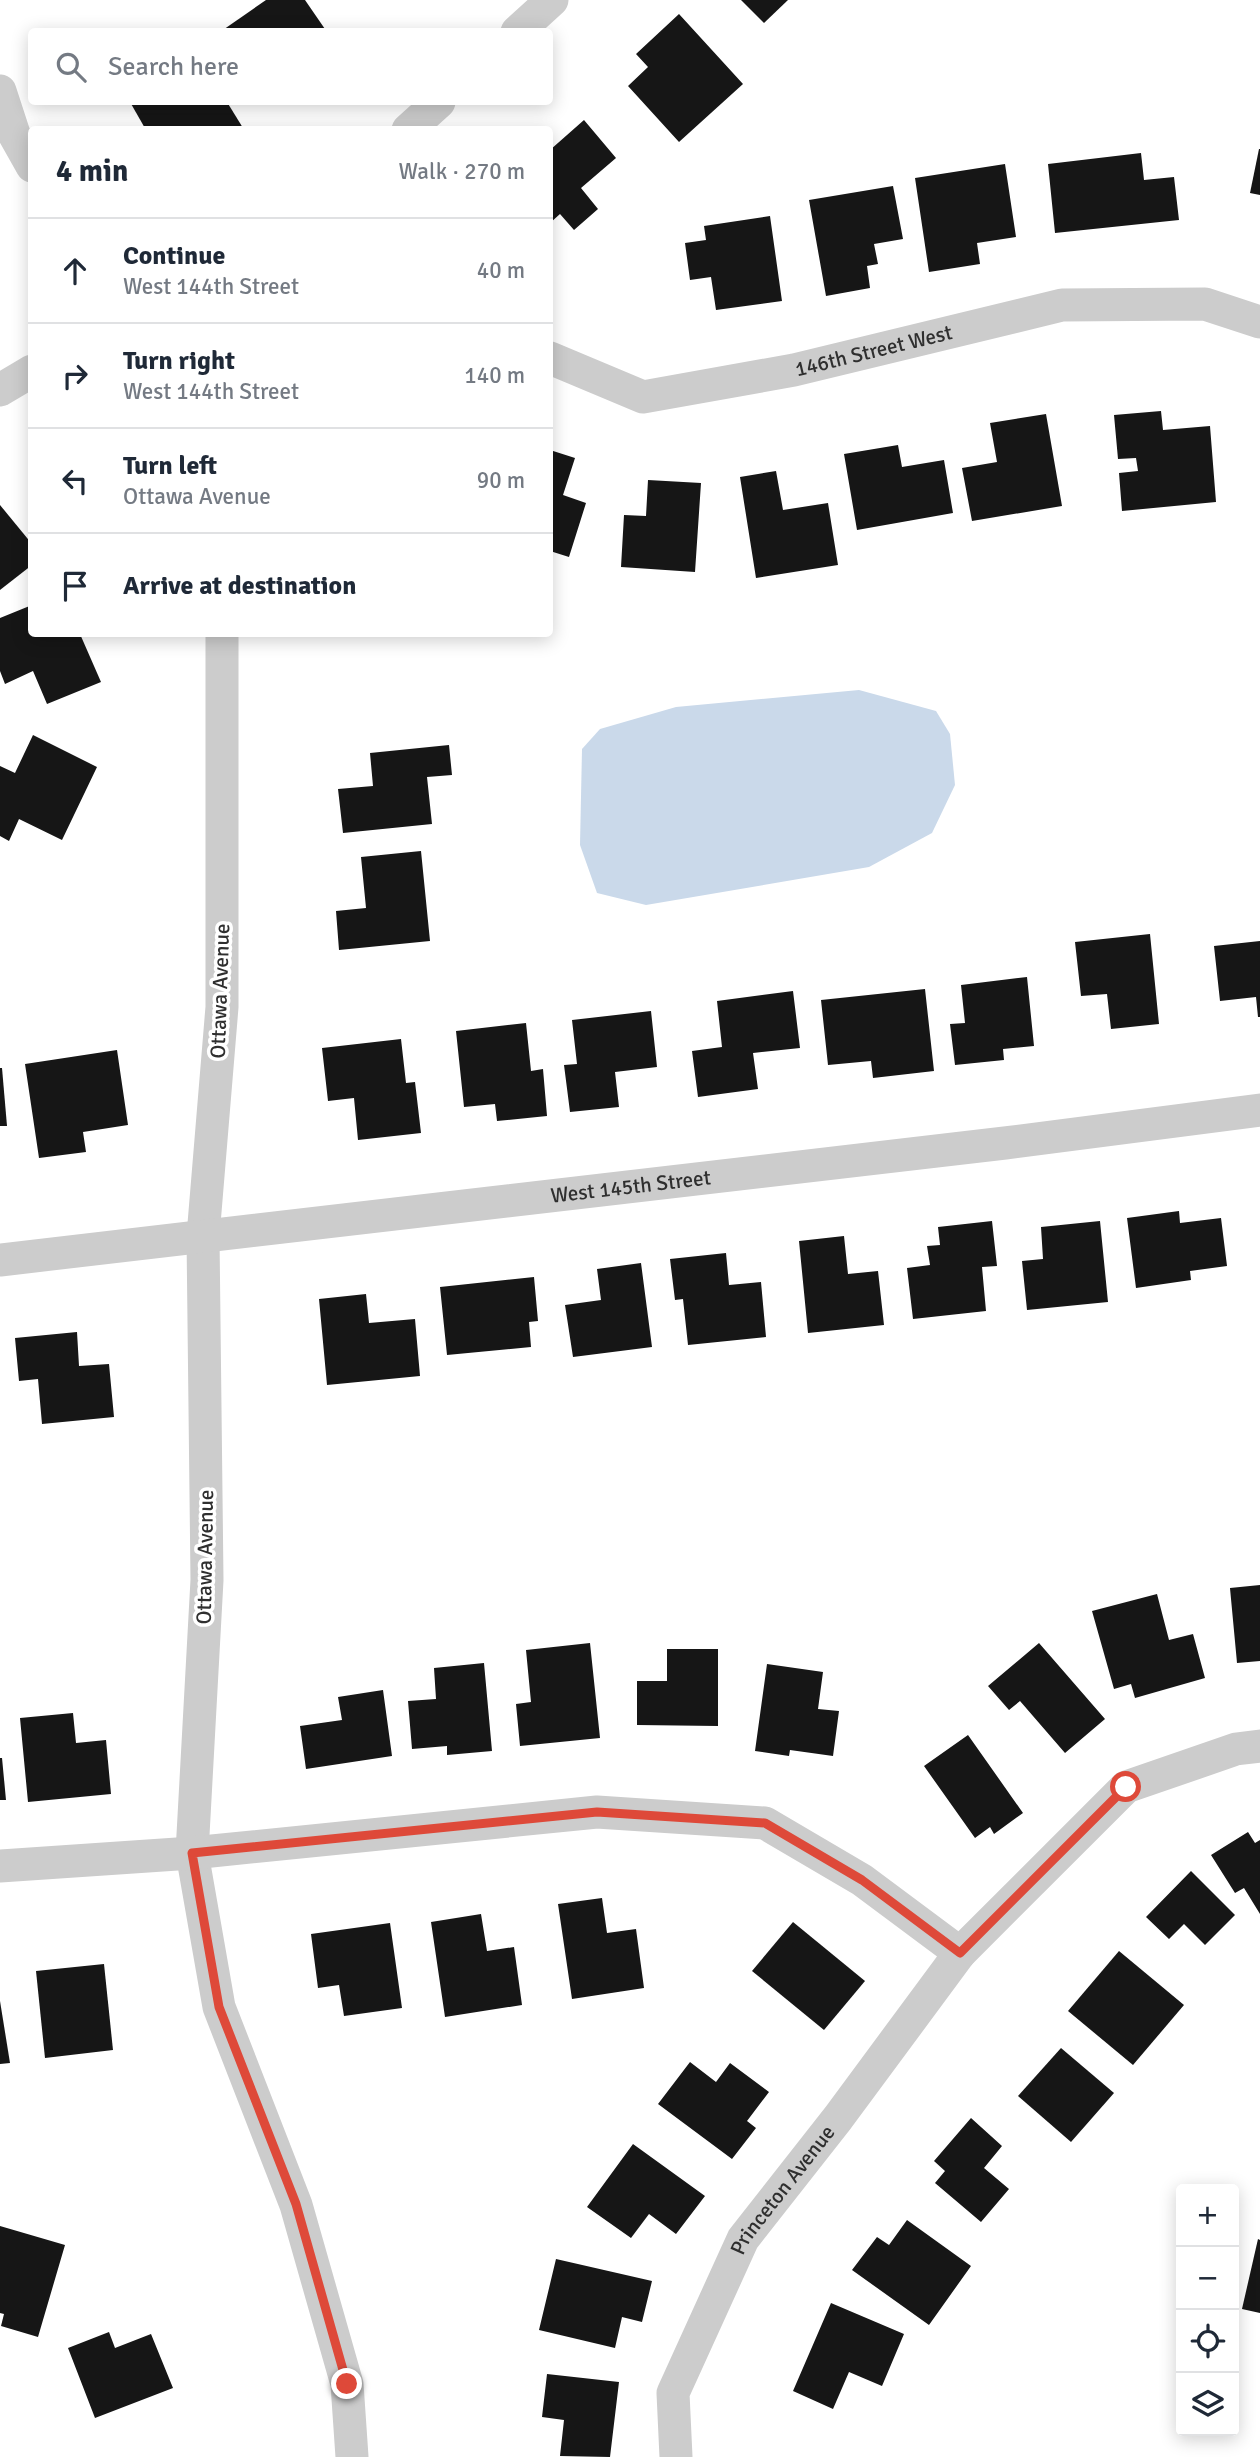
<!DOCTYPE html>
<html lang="en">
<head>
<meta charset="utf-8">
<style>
	body { margin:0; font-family:Signika,sans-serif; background:#f6f6f7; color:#1f2937 }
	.controls { position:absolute; right:21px; bottom:21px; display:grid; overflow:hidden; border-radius:7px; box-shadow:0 4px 18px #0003 }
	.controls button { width:63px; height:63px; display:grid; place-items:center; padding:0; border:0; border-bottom:2px solid #e0e1e3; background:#fff; color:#1f2937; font:35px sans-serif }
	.stop { position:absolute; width:21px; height:21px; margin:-16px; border:5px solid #de4939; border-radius:50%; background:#fff }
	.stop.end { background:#de4939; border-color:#fff; box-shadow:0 2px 7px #0008 }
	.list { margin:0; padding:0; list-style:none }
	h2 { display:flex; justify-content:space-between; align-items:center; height:91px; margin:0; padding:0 28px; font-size:30px }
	h2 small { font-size:23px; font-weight:400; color:#747a83 }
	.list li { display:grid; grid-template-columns:46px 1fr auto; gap:21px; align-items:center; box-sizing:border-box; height:105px; padding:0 28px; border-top:2px solid #e0e1e3 }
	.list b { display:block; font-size:26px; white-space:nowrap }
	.list p { margin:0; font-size:23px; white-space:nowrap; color:#747a83 }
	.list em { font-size:23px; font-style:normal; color:#747a83 }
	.icon { flex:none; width:38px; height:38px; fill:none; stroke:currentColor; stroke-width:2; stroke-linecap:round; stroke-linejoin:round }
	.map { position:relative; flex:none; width:1260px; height:2457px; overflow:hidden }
	.search { position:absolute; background:#fff; box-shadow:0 4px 18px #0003; left:28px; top:28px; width:525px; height:77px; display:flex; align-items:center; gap:18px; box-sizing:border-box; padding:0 24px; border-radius:7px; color:#747a83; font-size:26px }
	.panel { position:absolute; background:#fff; box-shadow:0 4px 18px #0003; left:28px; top:126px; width:525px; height:511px; border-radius:7px }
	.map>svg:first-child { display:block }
	.water { fill:#cad9ea }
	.building { fill:#161616 }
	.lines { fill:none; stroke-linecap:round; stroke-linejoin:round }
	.street { stroke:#ccc; stroke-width:33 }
	.route { stroke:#de4939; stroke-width:9 }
	.labels { text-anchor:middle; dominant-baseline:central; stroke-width:7; stroke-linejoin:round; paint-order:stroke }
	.street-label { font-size:21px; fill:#2f2f2f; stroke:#fff }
</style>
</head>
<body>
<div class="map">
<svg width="1260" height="2457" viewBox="0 0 1260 2457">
	<rect width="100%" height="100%" fill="#fff"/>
	<path class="water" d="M859,690L936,711L950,734L955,785L932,833L869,867L646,905L597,893L580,845L582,749L600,729L676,707Z"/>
	<g class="building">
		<path d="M266,0H305L327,32H220Z"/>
		<path d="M741,0H788L764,23Z"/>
		<path d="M679,14L743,84L679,142L628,86L648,67L636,54Z"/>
		<path d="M130,102H227L243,128L146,130Z"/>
		<path d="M584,120L616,158L581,188L598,209L574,230L560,214L550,223V150Z"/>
		<path d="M1259,149H1260V195L1250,193Z"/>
		<path d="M1141,153L1144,180L1174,177L1179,220L1055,233L1048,164Z"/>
		<path d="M1005,164L1016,237L977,243L980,264L929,272L915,178Z"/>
		<path d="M893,186L903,239L874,244L878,264L867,266L870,288L826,296L809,200Z"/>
		<path d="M770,216L782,301L716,310L711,277L690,280L685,243L706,240L704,226Z"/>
		<path d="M1161,411L1163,430L1210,426L1216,502L1122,511L1119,473L1138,471L1136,458L1118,459L1114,415Z"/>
		<path d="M1046,414L1062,506L972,521L962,468L997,462L990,423Z"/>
		<path d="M898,445L902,467L944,460L953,513L857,530L844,454Z"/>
		<path d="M550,450L575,458L563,495L586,503L569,557L550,551Z"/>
		<path d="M776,471L783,510L828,503L838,565L756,578L740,477Z"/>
		<path d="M648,480L701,483L695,572L621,567L624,515L646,516Z"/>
		<path d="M0,505L32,544V565L0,590Z"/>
		<path d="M32,605V634H80L101,682L47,704L33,671L5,684L0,671V618Z"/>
		<path d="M33,735L97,767L62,840L19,819L9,841L0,836V766L15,773Z"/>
		<path d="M449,745L452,775L427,777L432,824L343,833L338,789L373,786L370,753Z"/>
		<path d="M421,851L430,941L339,950L336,911L366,908L361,857Z"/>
		<path d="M1150,934L1159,1024L1111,1029L1107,994L1081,996L1075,942Z"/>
		<path d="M1260,941V1017H1258L1256,997L1220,1001L1214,946Z"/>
		<path d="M1027,977L1034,1046L1003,1049L1004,1060L955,1065L950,1024L965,1023L961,985Z"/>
		<path d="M925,989L934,1071L873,1078L871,1061L828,1065L821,1000Z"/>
		<path d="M793,991L800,1048L753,1053L758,1089L698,1097L692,1051L722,1047L717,1001Z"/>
		<path d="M651,1011L657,1067L615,1072L619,1107L570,1112L564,1065L577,1064L572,1020Z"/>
		<path d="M526,1023L531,1071L543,1069L547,1116L497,1121L495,1104L464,1107L456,1031Z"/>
		<path d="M401,1039L406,1083L415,1082L421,1133L358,1140L354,1098L328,1101L322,1048Z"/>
		<path d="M117,1050L128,1125L83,1132L86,1152L39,1158L25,1064Z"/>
		<path d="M0,1068H2L7,1126H0Z"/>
		<path d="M1179,1211L1180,1223L1221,1218L1227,1266L1190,1271L1191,1280L1136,1288L1127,1218Z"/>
		<path d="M992,1221L997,1266L982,1267L986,1311L913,1319L907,1268L930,1265L927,1246L940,1245L938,1227Z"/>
		<path d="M1100,1221L1108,1302L1027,1310L1022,1261L1043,1259L1041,1227Z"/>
		<path d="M844,1236L848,1274L878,1271L884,1325L808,1333L799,1241Z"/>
		<path d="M726,1253L729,1285L761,1282L766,1337L688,1345L683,1299L675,1300L670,1259Z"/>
		<path d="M641,1263L652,1347L573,1357L565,1305L601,1300L597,1269Z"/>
		<path d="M534,1277L538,1321L529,1322L531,1347L447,1355L440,1287Z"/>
		<path d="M366,1294L369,1323L415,1319L420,1376L327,1385L319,1299Z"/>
		<path d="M77,1332L79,1366L109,1364L114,1417L42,1424L38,1379L19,1381L15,1338Z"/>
		<path d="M1260,1585V1661L1237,1663L1230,1588Z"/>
		<path d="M1157,1594L1169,1640L1193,1634L1205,1678L1135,1698L1131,1684L1114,1689L1092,1611Z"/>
		<path d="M590,1643L600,1738L520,1746L516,1704L531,1702L526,1650Z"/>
		<path d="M1039,1643L1105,1719L1065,1753L1020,1701L1009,1710L988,1686Z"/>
		<path d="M667,1649H718V1726L637,1725V1681H667Z"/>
		<path d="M484,1663L492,1751L447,1755V1746L412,1749L408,1701L436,1699L434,1668Z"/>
		<path d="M767,1664L823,1672L818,1709L839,1711L833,1756L790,1750L789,1756L755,1751Z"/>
		<path d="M383,1690L392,1756L306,1769L300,1726L342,1720L338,1697Z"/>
		<path d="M73,1713L76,1743L106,1740L111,1794L28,1802L20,1718Z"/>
		<path d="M968,1735L1023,1813L994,1834L990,1827L975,1838L924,1766Z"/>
		<path d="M0,1758H2L6,1800H0Z"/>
		<path d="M1248,1832L1255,1843L1260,1840V1914L1244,1888L1235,1893L1211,1855Z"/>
		<path d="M1191,1871L1235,1915L1205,1945L1184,1924L1169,1939L1146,1917Z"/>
		<path d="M602,1898L607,1933L636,1929L644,1988L572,1999L558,1904Z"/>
		<path d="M481,1914L487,1951L514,1947L522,2005L445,2017L431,1922Z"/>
		<path d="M793,1922L865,1981L824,2030L752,1971Z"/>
		<path d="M390,1923L402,2008L344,2016L339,1985L318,1988L311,1934Z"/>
		<path d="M1119,1951L1184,2005L1133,2065L1068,2011Z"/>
		<path d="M104,1964L113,2050L45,2058L36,1971Z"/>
		<path d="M0,2001L10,2063L0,2064Z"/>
		<path d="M1061,2048L1114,2093L1071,2142L1018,2096Z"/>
		<path d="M690,2062L716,2082L730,2063L769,2092L747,2121L756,2128L732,2159L658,2104Z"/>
		<path d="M971,2118L1002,2146L984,2168L1009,2189L981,2222L935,2183L945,2171L934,2161Z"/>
		<path d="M633,2144L705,2196L676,2234L649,2214L631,2238L587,2207Z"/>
		<path d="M907,2220L971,2266L929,2325L852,2270L877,2237L889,2245Z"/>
		<path d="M0,2226L65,2245L38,2337L1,2326L4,2314L0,2313Z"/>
		<path d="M1258,2239L1260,2240V2313L1242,2309Z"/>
		<path d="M556,2259L652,2281L642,2322L622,2317L615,2348L539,2330Z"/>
		<path d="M831,2303L904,2334L882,2386L849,2372L833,2409L793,2391Z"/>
		<path d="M109,2332L115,2348L151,2334L173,2388L95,2418L68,2348Z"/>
		<path d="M547,2374L619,2382L610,2457L560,2456L564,2420L542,2417Z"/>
	</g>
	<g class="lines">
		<g class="street">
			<path d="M517,32L552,0"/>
			<path d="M0,91L14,134L32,166"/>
			<path d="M408,130L439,102"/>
			<path id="s1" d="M550,358L643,397L794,370L1062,305L1205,304L1260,322"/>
			<path d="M0,390L32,371"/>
			<path d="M222,634V1007L203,1236L207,1580L192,1853L219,2007L296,2205L347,2384L352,2457"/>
			<path id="s2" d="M0,1260L1005,1143L1260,1110"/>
			<path d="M0,1866L192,1853L597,1812L765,1823L862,1880L960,1953L1126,1787L1236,1749L1260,1746"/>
			<path id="s3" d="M676,2457L673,2393L743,2239L838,2118L960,1953"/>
		</g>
	</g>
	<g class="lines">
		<path class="route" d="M347,2384L296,2204L219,2007L192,1853L597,1812L765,1823L862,1880L960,1953L1126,1787"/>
	</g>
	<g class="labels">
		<g class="street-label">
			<text stroke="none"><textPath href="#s1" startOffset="336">146th Street West</textPath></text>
			<text transform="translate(220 991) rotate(-88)">Ottawa Avenue</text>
			<text stroke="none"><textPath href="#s2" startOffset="635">West 145th Street</textPath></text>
			<text transform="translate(205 1557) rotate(-89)">Ottawa Avenue</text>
			<text stroke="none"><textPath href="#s3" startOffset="296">Princeton Avenue</textPath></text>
		</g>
	</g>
</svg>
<div class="controls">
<button>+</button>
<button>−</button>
<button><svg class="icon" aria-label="locate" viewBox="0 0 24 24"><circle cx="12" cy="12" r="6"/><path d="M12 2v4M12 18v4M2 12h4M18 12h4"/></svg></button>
<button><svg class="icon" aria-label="layers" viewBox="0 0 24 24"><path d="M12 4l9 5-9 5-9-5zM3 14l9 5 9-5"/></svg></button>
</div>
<div class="stop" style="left:1126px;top:1787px"></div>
<div class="stop end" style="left:347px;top:2384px"></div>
<div class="search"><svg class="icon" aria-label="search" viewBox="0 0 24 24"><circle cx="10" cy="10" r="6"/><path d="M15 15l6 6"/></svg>Search here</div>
<section class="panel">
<h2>4 min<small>Walk · 270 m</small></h2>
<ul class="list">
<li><svg class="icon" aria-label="ahead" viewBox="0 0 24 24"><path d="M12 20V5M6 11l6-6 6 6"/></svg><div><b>Continue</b><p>West 144th Street</p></div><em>40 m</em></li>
<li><svg class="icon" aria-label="right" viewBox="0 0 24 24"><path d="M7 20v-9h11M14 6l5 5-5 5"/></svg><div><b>Turn right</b><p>West 144th Street</p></div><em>140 m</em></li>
<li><svg class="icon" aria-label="left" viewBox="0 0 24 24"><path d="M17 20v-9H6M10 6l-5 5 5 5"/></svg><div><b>Turn left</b><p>Ottawa Avenue</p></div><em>90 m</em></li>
<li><svg class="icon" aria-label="arrive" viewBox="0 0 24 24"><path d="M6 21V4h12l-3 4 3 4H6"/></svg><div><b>Arrive at destination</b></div></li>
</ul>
</section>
</div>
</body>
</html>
